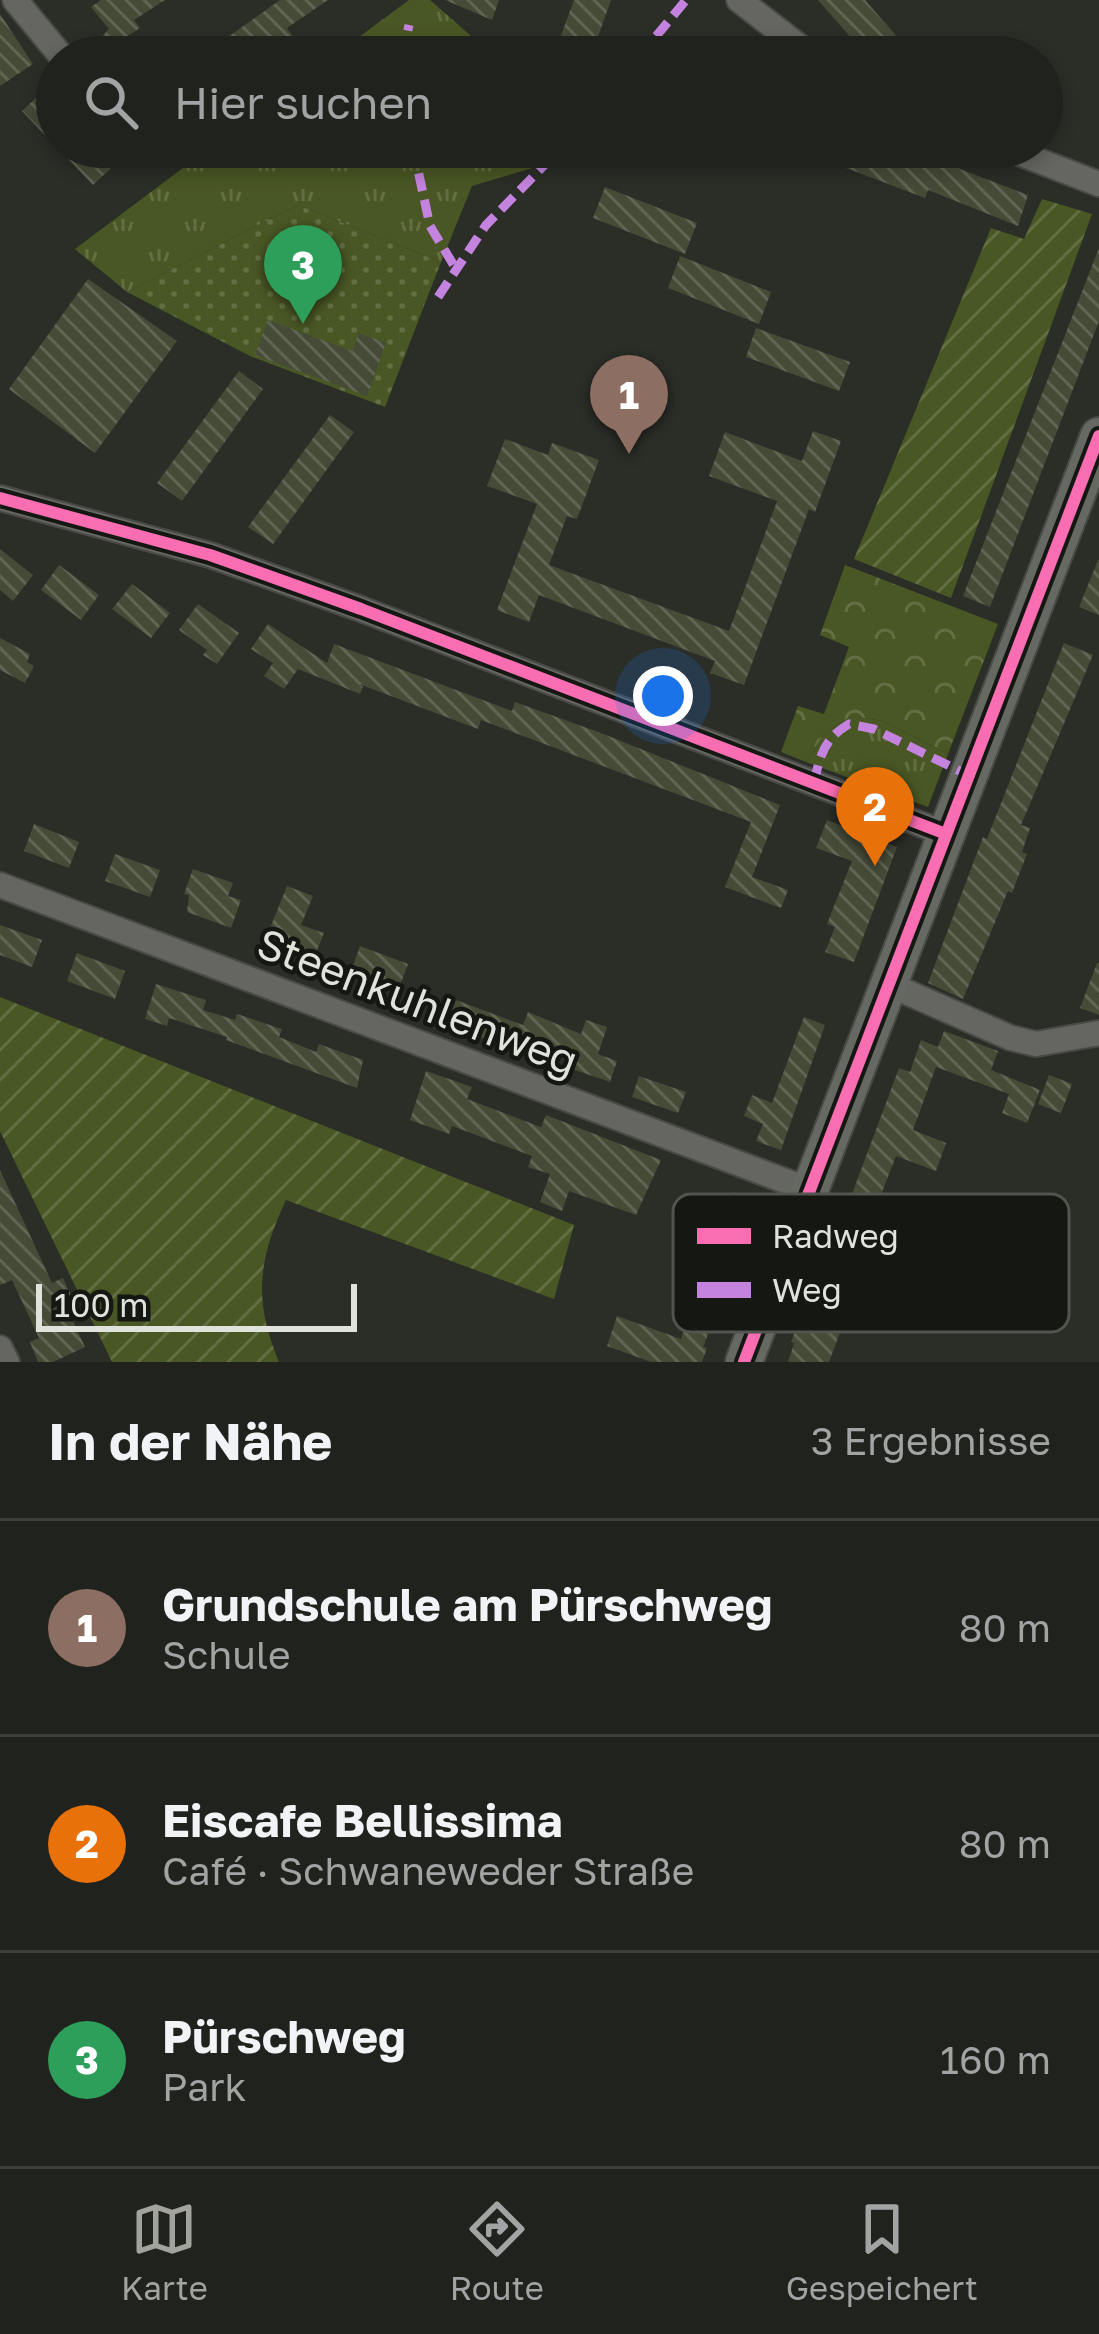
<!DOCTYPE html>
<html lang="de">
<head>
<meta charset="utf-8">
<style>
	body { margin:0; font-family:"Golos Text",sans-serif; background:#2d2f2a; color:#f1f3f6 }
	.scale { position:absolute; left:36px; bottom:30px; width:321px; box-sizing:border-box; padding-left:12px; border:6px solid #e0e3db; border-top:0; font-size:33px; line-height:42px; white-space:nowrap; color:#e0e3db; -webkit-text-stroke:9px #151712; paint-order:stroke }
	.you { position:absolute; left:663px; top:696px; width:42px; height:42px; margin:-30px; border:9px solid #fff; border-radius:50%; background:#1a73e8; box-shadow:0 0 0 18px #1a73e833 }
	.badge { display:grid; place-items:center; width:78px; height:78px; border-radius:50%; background:#a1a39c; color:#fff; font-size:39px; font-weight:700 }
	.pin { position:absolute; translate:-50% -99px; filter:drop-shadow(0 3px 6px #0008) }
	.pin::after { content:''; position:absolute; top:63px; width:42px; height:36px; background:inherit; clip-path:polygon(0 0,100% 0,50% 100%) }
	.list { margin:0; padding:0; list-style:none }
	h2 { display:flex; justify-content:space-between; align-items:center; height:156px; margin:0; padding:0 48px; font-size:51px }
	h2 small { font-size:39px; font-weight:400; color:#a2a4a4 }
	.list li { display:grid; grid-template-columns:78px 1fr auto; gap:36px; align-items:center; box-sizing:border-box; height:216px; padding:0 48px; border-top:3px solid #3d3f3b }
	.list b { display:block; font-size:45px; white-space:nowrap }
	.list p { margin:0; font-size:39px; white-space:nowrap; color:#a2a4a4 }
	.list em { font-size:39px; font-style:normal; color:#a2a4a4 }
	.icon { flex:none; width:66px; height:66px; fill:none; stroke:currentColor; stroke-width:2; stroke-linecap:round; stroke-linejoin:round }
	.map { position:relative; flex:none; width:1099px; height:1362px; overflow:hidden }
	.search { position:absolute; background:#20221d; box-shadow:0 6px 18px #0003; left:36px; right:36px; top:36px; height:132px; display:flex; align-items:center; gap:30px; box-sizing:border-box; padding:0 42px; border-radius:66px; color:#a2a4a4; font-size:45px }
	.sheet { height:804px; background:#20221d }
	nav { display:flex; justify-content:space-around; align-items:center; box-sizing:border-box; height:168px; border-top:3px solid #3d3f3b; background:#20221d; font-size:33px; color:#a2a4a4 }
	nav a { display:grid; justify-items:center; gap:6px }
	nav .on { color:#a1a39c }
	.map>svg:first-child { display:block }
	.grass { fill:url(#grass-tufts) }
	.forest { fill:url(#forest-crowns) }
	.park { fill:url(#park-dots) }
	.garden { fill:url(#garden-furrows) }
	.building { fill:url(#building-back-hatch) }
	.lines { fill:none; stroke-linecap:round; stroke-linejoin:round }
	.street-casing { stroke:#494a45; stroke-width:28 }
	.secondary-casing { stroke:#494a45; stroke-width:40 }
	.street { stroke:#656662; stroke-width:24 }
	.secondary { stroke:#666961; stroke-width:36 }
	.quiet { stroke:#c483df; stroke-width:9; stroke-dasharray:18 9; stroke-linecap:butt }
	.cycleway-casing { stroke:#151712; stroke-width:20 }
	.cycleway { stroke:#f96db3; stroke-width:12 }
	.labels { text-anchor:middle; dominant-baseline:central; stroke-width:9; stroke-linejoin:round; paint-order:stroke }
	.street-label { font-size:42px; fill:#e0e3db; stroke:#151712 }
	.key { fill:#151712; stroke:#52544e; stroke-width:3 }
	.key-label { font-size:33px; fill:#e0e3db }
</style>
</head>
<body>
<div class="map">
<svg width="1099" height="1362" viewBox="0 0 1099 1362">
	<defs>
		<pattern id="grass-tufts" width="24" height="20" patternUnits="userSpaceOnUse" patternTransform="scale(3)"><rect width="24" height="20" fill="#495724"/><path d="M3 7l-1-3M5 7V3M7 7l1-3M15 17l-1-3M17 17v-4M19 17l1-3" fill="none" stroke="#636f43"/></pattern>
		<pattern id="forest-crowns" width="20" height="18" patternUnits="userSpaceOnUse" patternTransform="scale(3)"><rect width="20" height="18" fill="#495724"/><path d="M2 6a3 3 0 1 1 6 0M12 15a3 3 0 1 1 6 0" fill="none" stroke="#636f43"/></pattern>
		<pattern id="park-dots" width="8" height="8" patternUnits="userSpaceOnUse" patternTransform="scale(3)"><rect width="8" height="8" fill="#495724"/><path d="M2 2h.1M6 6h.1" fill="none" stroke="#636f43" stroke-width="1.8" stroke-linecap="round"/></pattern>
		<pattern id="garden-furrows" width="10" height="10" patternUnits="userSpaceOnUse" patternTransform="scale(3)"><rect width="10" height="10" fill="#495724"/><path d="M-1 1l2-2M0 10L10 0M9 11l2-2" fill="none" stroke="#636f43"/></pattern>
		<pattern id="building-back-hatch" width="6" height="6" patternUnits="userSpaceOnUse" patternTransform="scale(3)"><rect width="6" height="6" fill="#464b38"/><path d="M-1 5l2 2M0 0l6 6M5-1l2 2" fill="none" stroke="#606554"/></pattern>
	</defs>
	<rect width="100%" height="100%" fill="#2b2d27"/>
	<g class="grass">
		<path d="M409,0H430L495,57H332Z"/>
		<path d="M211,147H599L600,148L472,186L441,262L298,205L127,292L75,249Z"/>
		<path d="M851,716L883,721L948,754L928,807L806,762L824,734Z"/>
	</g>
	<path class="forest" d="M845,565L998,624L948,754L883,721L851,716L824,734L806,762L781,752L798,706L824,714L849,647L820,635Z"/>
	<g class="park">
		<path d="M356,147H402L404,152L395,166L380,172L366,166Z"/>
		<path d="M298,205L441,262L385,407L250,356L127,292Z"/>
	</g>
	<g class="garden">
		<path d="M1042,199L1092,214L951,598L854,559L991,228L1024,239Z"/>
		<path d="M0,997L574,1225L554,1299L286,1200C258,1260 253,1300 279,1362H112L0,1131Z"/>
	</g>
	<g class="building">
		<path d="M101,0H165L134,20L140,28L95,57H82L109,29L91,7Z"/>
		<path d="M280,0H328L287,28L293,37L263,57H200Z"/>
		<path d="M445,0H499L492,20Z"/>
		<path d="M574,0H611L591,57H553Z"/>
		<path d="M818,0H865L899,39L878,57H868Z"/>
		<path d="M0,14L33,64L0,86Z"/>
		<path d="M57,78V148L22,111Z"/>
		<path d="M57,147H114L123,157L93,185Z"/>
		<path d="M831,147H882L931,166L934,159L1028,195L1018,226L928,190L925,198L825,160Z"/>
		<path d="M605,187L697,223L685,254L593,218Z"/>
		<path d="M1099,248V321L990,607L963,596Z"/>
		<path d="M680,256L771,292L759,324L668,288Z"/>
		<path d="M88,279L177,341L95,453L9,389Z"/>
		<path d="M268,320L352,351L359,333L386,343L367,396L255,355Z"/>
		<path d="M756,328L850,362L839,391L746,357Z"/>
		<path d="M239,371L263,389L182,501L157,483Z"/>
		<path d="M330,415L354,432L273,544L248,527Z"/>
		<path d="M813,431L841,441L815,512L809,509L744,685L710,673L715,661L539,595L529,622L497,610L537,504L487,486L505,439L548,455L552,443L599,460L577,519L567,516L549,565L729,631L777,501L709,476L725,432L802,461Z"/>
		<path d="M0,549L33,575L13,601L0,590Z"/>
		<path d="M1098,560H1099V615L1079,607Z"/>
		<path d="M59,565L99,595L81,620L41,590Z"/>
		<path d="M132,584L170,613L151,638L112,609Z"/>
		<path d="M198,604L239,633L217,664L203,655L207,650L179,630Z"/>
		<path d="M268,624L327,663L334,644L512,711L515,702L601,733L780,805L752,877L788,890L781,908L725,887L751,822L481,720L478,729L359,684L363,687L360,694L298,669L284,689L264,676L273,663L251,649Z"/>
		<path d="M0,638L30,654L27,662L34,666L25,683L0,670Z"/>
		<path d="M1064,643L1093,655L1021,825L1030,828L1022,852L1027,854L1012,893L1008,891L963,999L928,983L983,837L987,839Z"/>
		<path d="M827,820L897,847L854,962L825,952L835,927L827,924L852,861L816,848Z"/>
		<path d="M34,824L79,842L69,868L24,851Z"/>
		<path d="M115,854L160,870L150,897L105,881Z"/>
		<path d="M193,869L233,883L228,896L241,900L231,928L187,912L189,895L184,894Z"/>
		<path d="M287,886L313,896L301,925L324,933L313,960L269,943L272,935L268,933Z"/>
		<path d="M0,925L42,940L32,967L0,955Z"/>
		<path d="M360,946L408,964L398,991L350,974Z"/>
		<path d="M77,953L125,971L115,999L67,981Z"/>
		<path d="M1097,963H1099V1015L1080,1008Z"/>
		<path d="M156,984L206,1000L203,1010L235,1020L237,1014L282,1029L279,1037L316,1052L319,1044L363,1060L357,1088L226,1040L227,1037L169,1018L167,1026L145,1019Z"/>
		<path d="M456,1000L523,1025L528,1012L581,1034L586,1020L607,1027L598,1054L617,1061L610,1082L569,1068L571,1062L492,1030L488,1040L447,1024Z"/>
		<path d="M804,1017L825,1025L781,1150L756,1141L763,1124L744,1116L752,1095L772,1103Z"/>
		<path d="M944,1031L998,1051L991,1070L1040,1090L1027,1123L1002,1113L1009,1094L936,1067L913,1130L946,1143L936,1171L896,1156L865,1236L902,1250L881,1315L851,1303L829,1362H788L794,1343L791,1342L836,1225L840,1226L899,1068L910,1072L921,1040L938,1047Z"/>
		<path d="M426,1071L472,1087L467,1099L541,1127L546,1115L661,1160L636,1215L569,1191L562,1211L540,1202L550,1174L528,1167L532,1156L452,1126L449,1134L410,1120Z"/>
		<path d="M1049,1075L1072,1084L1061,1113L1038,1104Z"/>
		<path d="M639,1076L686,1092L678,1113L632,1097Z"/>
		<path d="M0,1170L52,1283L63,1278L75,1304L67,1308L85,1347L53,1362H38L30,1342L39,1338L12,1280L0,1285Z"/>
		<path d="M734,1192L759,1202L703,1347L707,1348L702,1362H651L607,1346L617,1316L681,1339L694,1301L675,1294L685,1270L701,1276L720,1226L705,1220L712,1201L728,1207Z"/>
	</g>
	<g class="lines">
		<defs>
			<g id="street">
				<path d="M15,0L62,57"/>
				<path d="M739,0L813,57"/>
				<path d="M1003,147L1099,184"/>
				<path d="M0,498L210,555L361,609L946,834"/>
				<path d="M0,885L809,1190"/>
				<path d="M888,984L1011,1038L1036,1044L1099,1033"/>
				<path d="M0,1348L7,1362"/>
			</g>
			<path id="secondary" d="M744,1362L1099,436"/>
		</defs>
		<use href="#street" class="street-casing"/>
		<use href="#secondary" class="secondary-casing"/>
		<use href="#street" class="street"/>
		<use href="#secondary" class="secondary"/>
		<g class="quiet">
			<path d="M402,57L409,25"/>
			<path d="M639,57L686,0"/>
			<path d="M413,147L430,226L456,269"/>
			<path d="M438,297L486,225L562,147"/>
			<path d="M814,783C820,755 824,739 849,724L874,729L968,775"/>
		</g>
		<defs>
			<g id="cycleway">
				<path d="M0,498L210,555L361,609L946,834"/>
				<path d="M744,1362L1099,436"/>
			</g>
		</defs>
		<use href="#cycleway" class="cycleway-casing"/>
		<use href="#cycleway" class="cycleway"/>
	</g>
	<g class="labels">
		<g class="street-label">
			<text transform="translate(418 1001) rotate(21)">Steenkuhlenweg</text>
		</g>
	</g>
	<rect x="673" y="1194" width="396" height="138" rx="18" class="key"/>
	<rect x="697" y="1228" width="54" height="16" fill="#f96db3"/>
	<rect x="697" y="1282" width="54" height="16" fill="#c483df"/>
	<g class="key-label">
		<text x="772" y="1248">Radweg</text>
		<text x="772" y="1302">Weg</text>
	</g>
</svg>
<div class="scale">100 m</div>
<div class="you"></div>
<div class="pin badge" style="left:629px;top:454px;background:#8d6e63">1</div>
<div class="pin badge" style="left:875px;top:866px;background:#e8710a">2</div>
<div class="pin badge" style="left:303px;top:324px;background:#2e9e5b">3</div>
<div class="search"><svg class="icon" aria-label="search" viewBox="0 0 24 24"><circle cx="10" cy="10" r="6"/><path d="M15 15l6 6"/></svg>Hier suchen</div>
</div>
<section class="sheet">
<h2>In der Nähe<small>3 Ergebnisse</small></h2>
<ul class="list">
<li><span class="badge" style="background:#8d6e63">1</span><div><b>Grundschule am Pürschweg</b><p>Schule</p></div><em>80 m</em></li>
<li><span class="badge" style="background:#e8710a">2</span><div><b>Eiscafe Bellissima</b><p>Café · Schwaneweder Straße</p></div><em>80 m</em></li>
<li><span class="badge" style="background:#2e9e5b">3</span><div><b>Pürschweg</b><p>Park</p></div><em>160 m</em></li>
</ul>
</section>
<nav>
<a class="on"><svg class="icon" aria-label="map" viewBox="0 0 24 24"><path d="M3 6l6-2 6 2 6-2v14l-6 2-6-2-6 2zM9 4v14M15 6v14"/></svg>Karte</a>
<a><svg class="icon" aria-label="directions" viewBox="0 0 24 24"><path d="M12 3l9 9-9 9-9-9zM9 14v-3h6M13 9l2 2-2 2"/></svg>Route</a>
<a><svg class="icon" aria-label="saved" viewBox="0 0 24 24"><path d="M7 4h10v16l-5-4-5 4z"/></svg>Gespeichert</a>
</nav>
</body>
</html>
